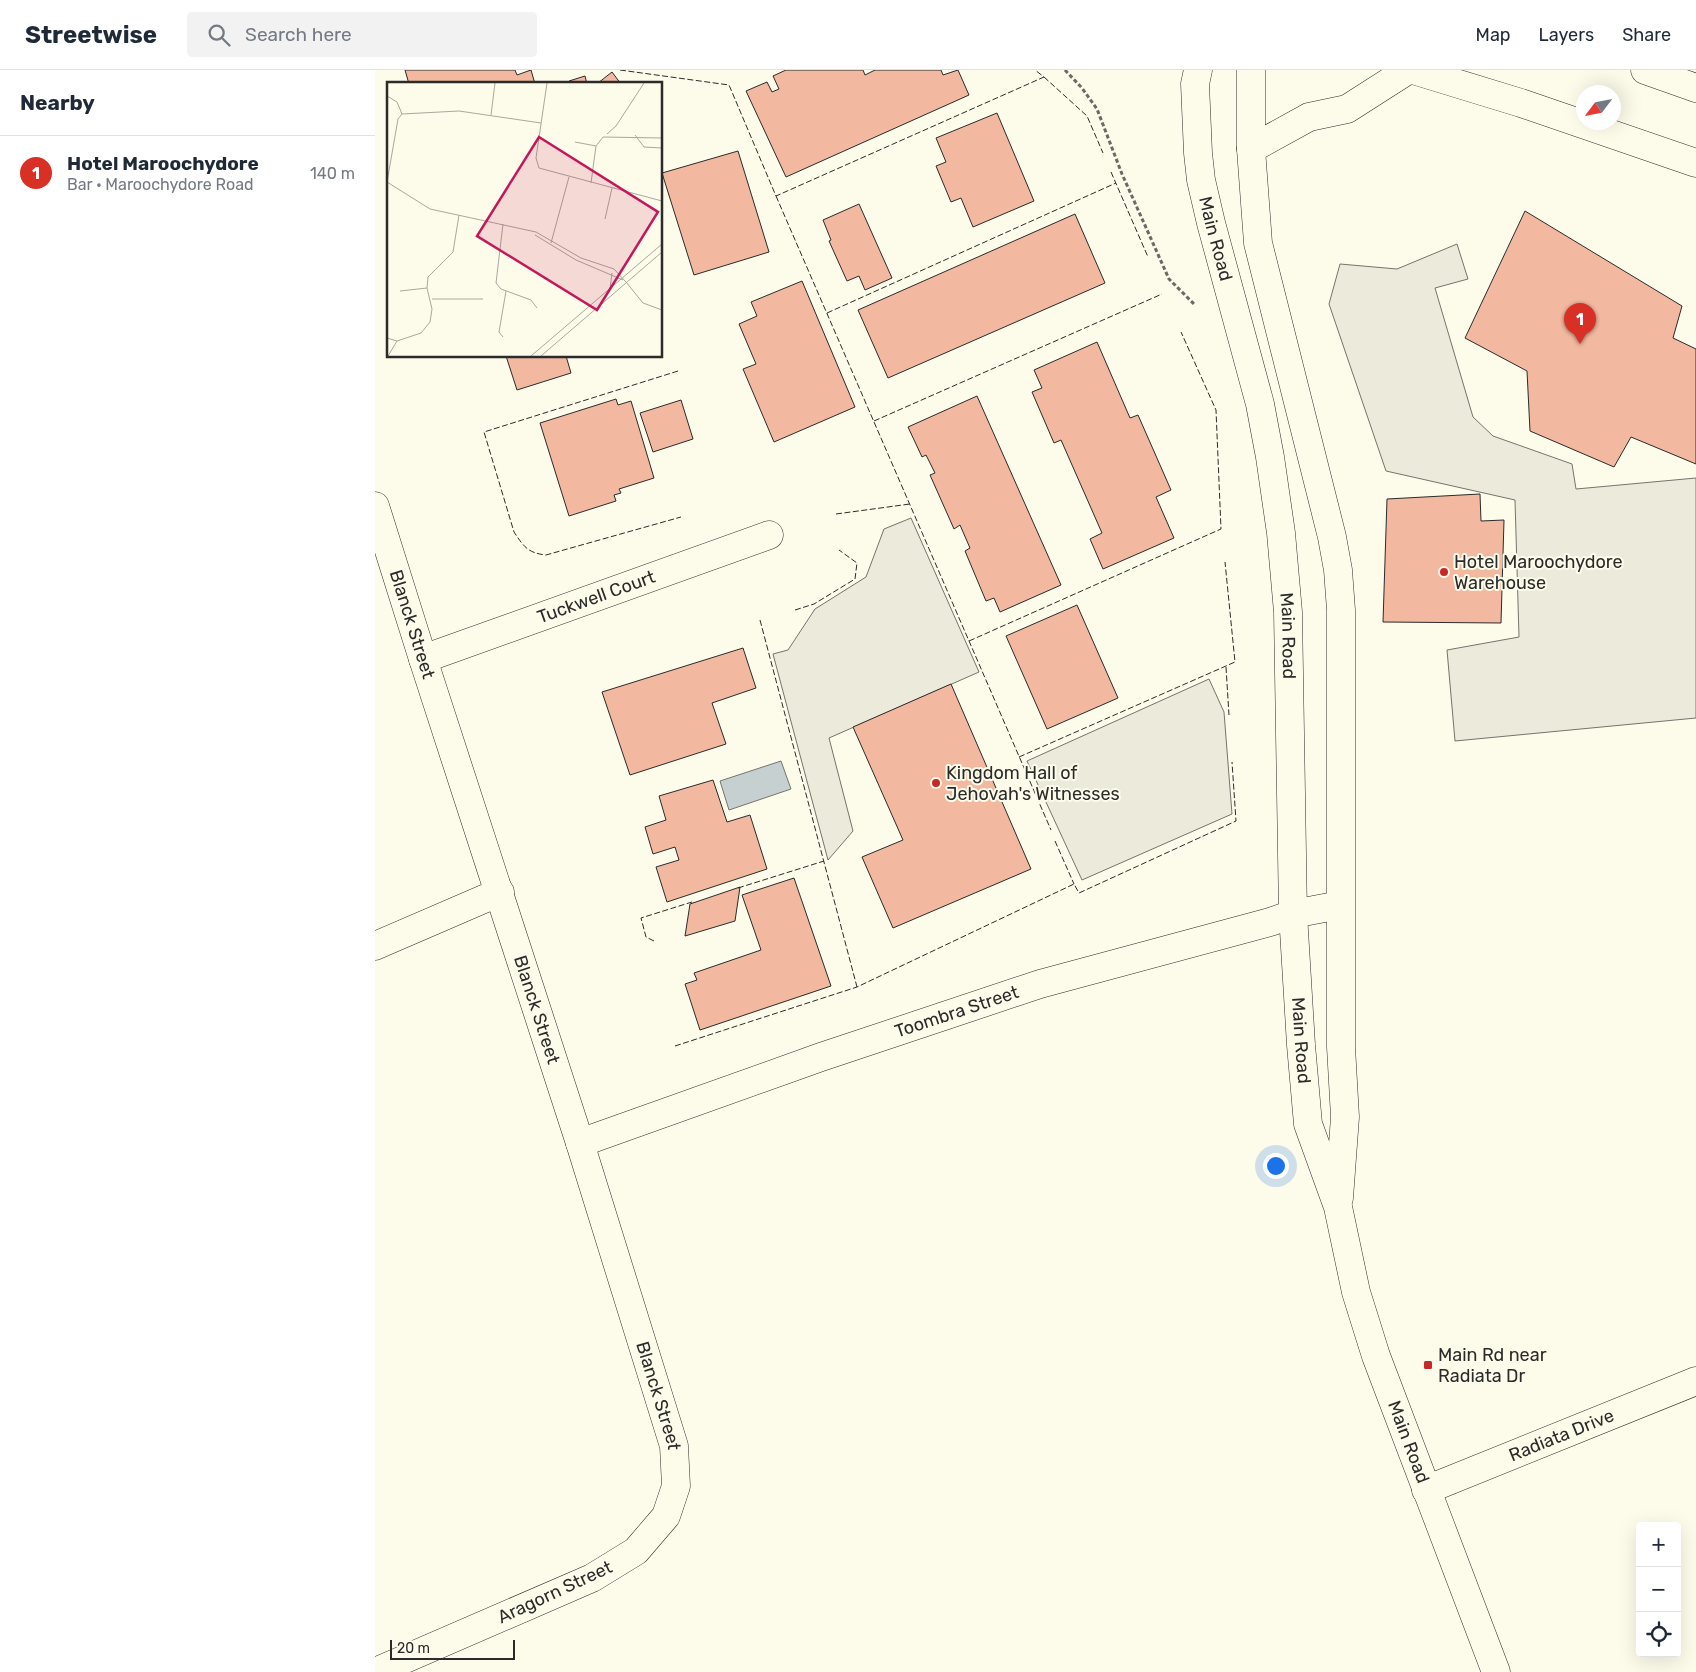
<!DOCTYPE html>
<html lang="en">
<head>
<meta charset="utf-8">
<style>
	body { margin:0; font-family:Rubik,sans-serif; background:#f2f2f3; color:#1f2937 }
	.controls { position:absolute; right:15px; bottom:15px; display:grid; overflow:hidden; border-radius:5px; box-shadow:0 5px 20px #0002 }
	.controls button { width:45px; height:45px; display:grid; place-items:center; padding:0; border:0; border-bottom:1px solid #e0e1e3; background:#fff; color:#1f2937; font:25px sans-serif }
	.compass { position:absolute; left:1201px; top:15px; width:45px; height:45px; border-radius:50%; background:#fff; box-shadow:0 5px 20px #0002; rotate:238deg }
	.scale { position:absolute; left:15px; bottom:12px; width:125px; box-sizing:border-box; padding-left:5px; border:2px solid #2b2b2b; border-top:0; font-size:14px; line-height:18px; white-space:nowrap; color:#2b2b2b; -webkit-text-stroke:4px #fdfbea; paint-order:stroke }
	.you { position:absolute; left:900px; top:1095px; width:18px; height:18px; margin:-12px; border:4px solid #fff; border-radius:50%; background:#1a73e8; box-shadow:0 0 0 8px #1a73e833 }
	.badge { display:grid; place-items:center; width:32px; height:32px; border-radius:50%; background:#d93025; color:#fff; font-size:16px; font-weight:700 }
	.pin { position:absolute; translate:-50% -41px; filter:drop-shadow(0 1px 2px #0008) }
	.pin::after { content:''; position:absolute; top:26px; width:18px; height:15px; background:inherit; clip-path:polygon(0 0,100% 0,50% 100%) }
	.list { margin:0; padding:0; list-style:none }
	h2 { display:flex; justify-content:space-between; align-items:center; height:65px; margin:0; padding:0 20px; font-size:21px }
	h2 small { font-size:16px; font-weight:400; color:#747a83 }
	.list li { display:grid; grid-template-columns:32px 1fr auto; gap:15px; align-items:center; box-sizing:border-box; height:75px; padding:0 20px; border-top:1px solid #e0e1e3 }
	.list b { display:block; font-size:19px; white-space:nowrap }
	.list p { margin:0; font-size:16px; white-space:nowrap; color:#747a83 }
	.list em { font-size:16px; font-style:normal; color:#747a83 }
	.icon { flex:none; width:28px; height:28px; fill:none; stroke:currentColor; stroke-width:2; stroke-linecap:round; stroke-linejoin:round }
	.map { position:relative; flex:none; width:1321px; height:1602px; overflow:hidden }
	header { display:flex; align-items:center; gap:30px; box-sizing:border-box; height:70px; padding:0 25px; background:#fff; border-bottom:1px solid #e0e1e3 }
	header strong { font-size:24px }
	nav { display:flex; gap:28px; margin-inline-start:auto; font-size:18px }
	.search { width:350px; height:45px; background:#f2f2f3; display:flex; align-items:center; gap:12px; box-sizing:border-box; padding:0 18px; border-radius:5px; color:#747a83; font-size:19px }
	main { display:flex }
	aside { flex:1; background:#fff }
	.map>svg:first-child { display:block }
	.parking { fill:#eceadb; stroke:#74746e }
	.water { fill:#c7d0d0; stroke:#74746e }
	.building { fill:#f2b8a0; stroke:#2b2b2b }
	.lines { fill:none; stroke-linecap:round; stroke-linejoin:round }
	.minor-casing { stroke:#2b2b2b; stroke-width:29 }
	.secondary-casing { stroke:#2b2b2b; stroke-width:29 }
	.primary-casing { stroke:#2b2b2b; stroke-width:29 }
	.path { stroke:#6a6964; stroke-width:3; stroke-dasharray:4 2.5; stroke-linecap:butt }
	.minor { stroke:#fdfbea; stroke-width:28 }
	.secondary { stroke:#fdfbea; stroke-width:28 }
	.primary { stroke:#fdfbea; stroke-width:28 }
	.fence { stroke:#2b2b2b; stroke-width:1; stroke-dasharray:6 2.5; stroke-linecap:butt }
	.poi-dot { fill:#c62828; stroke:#fdfbea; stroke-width:2 }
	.labels { text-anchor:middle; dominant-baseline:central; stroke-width:4; stroke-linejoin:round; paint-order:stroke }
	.street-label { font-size:18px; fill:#2b2b2b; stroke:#fdfbea }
	.poi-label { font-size:18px; fill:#2b2b2b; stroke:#fdfbea; text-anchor:start }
	.inset-road { fill:none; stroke:#a9a89e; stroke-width:1 }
	.view { fill:#c2185b; fill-opacity:0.15; stroke:#c2185b; stroke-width:2.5 }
	.inset-edge { fill:none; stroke:#2b2b2b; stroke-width:2.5 }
</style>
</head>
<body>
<header>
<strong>Streetwise</strong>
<div class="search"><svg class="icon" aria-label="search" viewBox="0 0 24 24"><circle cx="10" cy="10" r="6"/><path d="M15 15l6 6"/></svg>Search here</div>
<nav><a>Map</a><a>Layers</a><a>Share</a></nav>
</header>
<main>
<aside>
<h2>Nearby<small></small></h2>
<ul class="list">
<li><span class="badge">1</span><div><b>Hotel Maroochydore</b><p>Bar · Maroochydore Road</p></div><em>140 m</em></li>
</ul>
</aside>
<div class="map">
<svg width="1321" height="1602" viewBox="0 0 1321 1602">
	<rect width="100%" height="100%" fill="#fdfbea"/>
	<g class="parking">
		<path d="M1082,174L1093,209L1060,218L1098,347L1118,366L1197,394L1201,419L1321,408V648L1080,671L1072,580L1144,567L1140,430L1011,401L954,234L965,194L1022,199Z"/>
		<path d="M536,448L604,602L454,668L478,761L453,790L398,584L413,580L440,539L491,507L509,459Z"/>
		<path d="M834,609L849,642L857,744L707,810L652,691Z"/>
	</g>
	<path class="water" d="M406,691L416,719L354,740L345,711Z"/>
	<g class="building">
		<path d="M30,0H140L142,5L156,0L160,14H34Z"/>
		<path d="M411,0H488L490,5L500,0H566L568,5L583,0L594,25L411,107L371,21L392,12L397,22L404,19L398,6Z"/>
		<path d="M237,2L246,14H223V13Z"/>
		<path d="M210,6L212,14H195L194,11Z"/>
		<path d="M622,43L659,131L598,157L586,128L576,132L561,96L571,92L561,68Z"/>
		<path d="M363,81L394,182L319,205L287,103Z"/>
		<path d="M484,134L517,208L490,220L484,206L472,211L454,171L456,170L448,150Z"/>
		<path d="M1150,141L1307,236L1298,268L1321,279V394L1256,367L1239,397L1155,361L1152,301L1090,268Z"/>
		<path d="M700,144L730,213L513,308L483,240Z"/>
		<path d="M427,211L480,337L399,372L368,299L381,294L364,254L382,246L376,232Z"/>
		<path d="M722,272L755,348L763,345L796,420L781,427L799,468L728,499L715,469L727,463L686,370L679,373L657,322L667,318L659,300Z"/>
		<path d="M131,286H191L196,303L142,320Z"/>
		<path d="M602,326L686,515L625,542L619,528L611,531L590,481L595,478L585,455L579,459L555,405L560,403L551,385L547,387L533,357Z"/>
		<path d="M241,329L243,335L256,331L279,408L244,419L246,423L239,425L241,431L194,446L165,353Z"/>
		<path d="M306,330L318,369L278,382L265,343Z"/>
		<path d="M1105,424L1106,451L1129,450L1126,553L1008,552L1012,429Z"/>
		<path d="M702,535L743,628L672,659L631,566Z"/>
		<path d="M368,578L381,618L337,633L351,674L255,705L227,622Z"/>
		<path d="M576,614L656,799L518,858L487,787L528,770L478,657Z"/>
		<path d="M338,710L352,752L375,745L392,799L292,832L281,797L304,790L300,777L278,784L270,757L291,750L284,726Z"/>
		<path d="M419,808L456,916L325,960L310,914L322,910L319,903L386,880L367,825Z"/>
		<path d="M365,817L360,851L310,866L315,834Z"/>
	</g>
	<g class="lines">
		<defs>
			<g id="minor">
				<path id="s1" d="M0,436L48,589L205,1073L299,1376L301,1416L291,1446L261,1481L217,1508L0,1602"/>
				<path id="s2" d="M48,589L394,465"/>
				<path d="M0,876L125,822"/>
				<path id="s3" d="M205,1073L446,987L665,914L895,852L918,844L965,835"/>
				<path id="s4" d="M1051,1420L1321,1311"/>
			</g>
			<g id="secondary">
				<path id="s5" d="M823,0L820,14L823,83L826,110L836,153L885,334L895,387L906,463L913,542L918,844L926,975L933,1054L963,1137L981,1222L1001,1286L1121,1602"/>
				<path d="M876,0V79L883,173L957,467L963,500L966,540V977L970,1047L964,1128"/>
			</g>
			<g id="primary">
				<path d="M1038,0L1146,33L1321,93"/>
				<path d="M1270,0L1321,18"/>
				<path d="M876,79L934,47L972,39L1033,0"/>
			</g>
		</defs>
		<use href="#minor" class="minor-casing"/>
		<use href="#secondary" class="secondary-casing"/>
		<use href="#primary" class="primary-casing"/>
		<path class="path" d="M690,0L707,18L722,39L747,104L794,209L820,235"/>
		<use href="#minor" class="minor"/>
		<use href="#secondary" class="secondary"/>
		<use href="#primary" class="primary"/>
		<g class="fence">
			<path d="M245,0L354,15L401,126L669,7L660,0"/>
			<path d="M669,7L712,46L728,83"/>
			<path d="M736,102L773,187"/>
			<path d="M401,126L676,760"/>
			<path d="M452,243L741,113"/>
			<path d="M303,301L109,362L139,462C149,477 153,483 171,485L306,447"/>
			<path d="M499,351L787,224"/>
			<path d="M461,444L535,434"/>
			<path d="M420,540L439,534L480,509L482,493L464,480"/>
			<path d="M385,550L482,917"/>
			<path d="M594,571L846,459L841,340L806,262"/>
			<path d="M851,597L854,645"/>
			<path d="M644,687L860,592L850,492"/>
			<path d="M680,771L699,814"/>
			<path d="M363,818L449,791"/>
			<path d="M279,871L271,867L266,848L317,832"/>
			<path d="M300,976L482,917L699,814L704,823L861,751L857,692"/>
		</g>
	</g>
	<g class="poi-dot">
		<circle cx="1069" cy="502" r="5"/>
		<circle cx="561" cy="713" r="5"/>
		<rect x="1048" y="1290" width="10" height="10" rx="2.5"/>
	</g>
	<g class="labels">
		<g class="street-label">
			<text stroke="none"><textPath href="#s5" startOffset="171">Main Road</textPath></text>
			<text stroke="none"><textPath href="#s2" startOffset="184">Tuckwell Court</textPath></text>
			<text stroke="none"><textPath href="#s1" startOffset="124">Blanck Street</textPath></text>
			<text stroke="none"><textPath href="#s5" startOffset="576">Main Road</textPath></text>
			<text stroke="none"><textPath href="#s1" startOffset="529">Blanck Street</textPath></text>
			<text stroke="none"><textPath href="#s3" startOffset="399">Toombra Street</textPath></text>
			<text stroke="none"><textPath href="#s5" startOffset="981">Main Road</textPath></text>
			<text stroke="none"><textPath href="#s1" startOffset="934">Blanck Street</textPath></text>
			<text stroke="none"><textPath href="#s4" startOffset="146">Radiata Drive</textPath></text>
			<text stroke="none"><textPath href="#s5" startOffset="1399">Main Road</textPath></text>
			<text transform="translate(180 1522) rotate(-25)">Aragorn Street</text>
		</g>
		<g class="poi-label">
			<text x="1079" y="492">Hotel Maroochydore<tspan x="1079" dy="21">Warehouse</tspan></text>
			<text x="571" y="703">Kingdom Hall of<tspan x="571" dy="21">Jehovah's Witnesses</tspan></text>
			<text x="1063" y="1285">Main Rd near<tspan x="1063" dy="21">Radiata Dr</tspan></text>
		</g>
	</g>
	<g transform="translate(12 12)">
		<rect width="275" height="275" fill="#fdfbea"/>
		<path class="inset-road" d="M160,1L149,76L152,86L275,119M0,14L10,20L15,32M104,33L108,1M220,52L229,44L257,1M248,53L257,65L275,66M188,60L209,64M0,100L11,37L15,32L72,29L154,41M0,100L43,127L149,150L194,176L227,187L239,200M204,101L209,64L216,55L275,56M218,137L225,106M116,142L109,201L114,207L144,218L150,226M148,153L189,178L236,198M164,161L182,95M239,200L256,221L275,228M223,207L225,191M13,209L40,206M45,217H96M116,255L112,250L119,209M0,256L10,259L34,251L43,240L45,227L40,206L41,195L66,170L72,133M1,274L10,259M144,274L275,162M154,274L275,170"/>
		<path class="view" d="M152,55L271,130L210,228L90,154Z"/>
		<rect width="275" height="275" class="inset-edge"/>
	</g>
</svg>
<div class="controls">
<button>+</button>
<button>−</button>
<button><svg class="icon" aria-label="locate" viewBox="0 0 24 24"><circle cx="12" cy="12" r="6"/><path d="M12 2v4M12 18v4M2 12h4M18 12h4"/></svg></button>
</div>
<svg class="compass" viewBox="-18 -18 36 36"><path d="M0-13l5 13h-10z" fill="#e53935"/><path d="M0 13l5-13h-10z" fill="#747a83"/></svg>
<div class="scale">20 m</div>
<div class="you"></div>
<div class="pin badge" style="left:1205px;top:274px">1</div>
</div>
</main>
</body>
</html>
